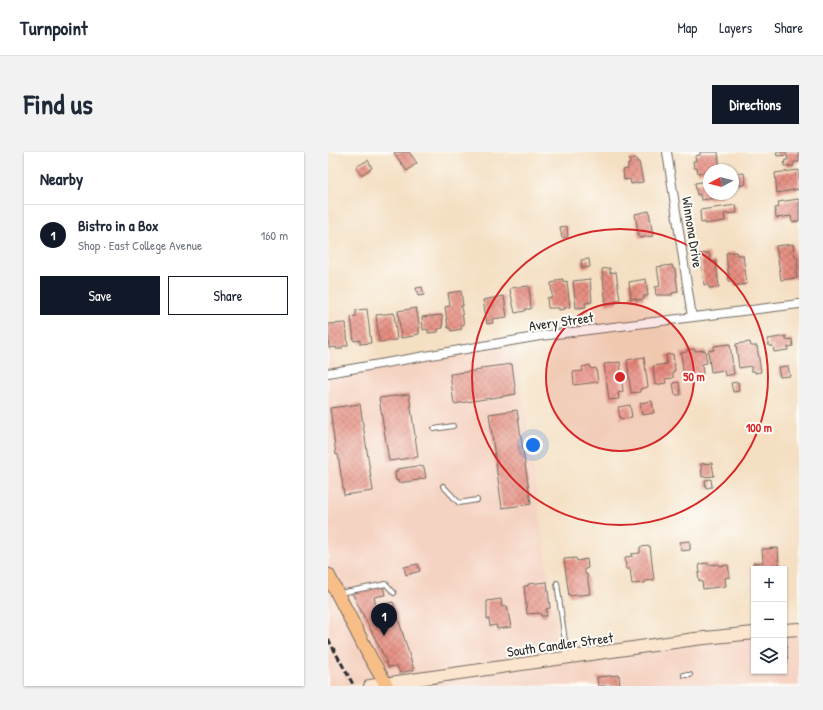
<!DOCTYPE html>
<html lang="en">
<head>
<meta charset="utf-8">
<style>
	body { margin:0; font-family:"Patrick Hand",sans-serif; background:#f2f2f3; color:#1f2937 }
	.controls { position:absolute; right:12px; bottom:12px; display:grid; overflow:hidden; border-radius:0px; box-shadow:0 1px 3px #0004 }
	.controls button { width:36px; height:36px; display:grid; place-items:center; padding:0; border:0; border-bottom:1px solid #e0e1e3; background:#fff; color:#1f2937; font:20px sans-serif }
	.compass { position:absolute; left:375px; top:12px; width:36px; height:36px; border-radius:50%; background:#fff; box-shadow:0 1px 3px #0004; rotate:263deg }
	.you { position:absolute; left:205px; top:293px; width:14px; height:14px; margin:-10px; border:3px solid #fff; border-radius:50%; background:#1a73e8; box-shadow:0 0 0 6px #1a73e833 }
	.badge { display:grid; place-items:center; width:26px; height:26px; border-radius:50%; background:#111827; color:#fff; font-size:13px; font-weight:700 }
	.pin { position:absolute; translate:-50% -33px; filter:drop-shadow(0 1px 2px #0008) }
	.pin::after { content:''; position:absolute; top:21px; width:14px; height:12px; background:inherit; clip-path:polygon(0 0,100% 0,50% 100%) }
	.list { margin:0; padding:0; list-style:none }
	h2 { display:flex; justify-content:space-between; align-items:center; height:52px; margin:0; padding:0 16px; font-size:17px }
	h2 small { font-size:13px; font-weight:400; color:#747a83 }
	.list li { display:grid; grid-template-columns:26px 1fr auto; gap:12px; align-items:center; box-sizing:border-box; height:60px; padding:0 16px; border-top:1px solid #e0e1e3 }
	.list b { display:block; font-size:15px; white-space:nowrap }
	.list p { margin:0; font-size:13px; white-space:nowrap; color:#747a83 }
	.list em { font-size:13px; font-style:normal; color:#747a83 }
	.actions { display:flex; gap:8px; padding:12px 16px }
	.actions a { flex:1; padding:9px 0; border:1px solid #111827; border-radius:0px; text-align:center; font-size:14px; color:#111827 }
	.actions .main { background:#111827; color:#fff }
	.icon { flex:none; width:22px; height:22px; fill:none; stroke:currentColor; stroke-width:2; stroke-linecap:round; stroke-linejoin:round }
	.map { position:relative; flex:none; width:471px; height:534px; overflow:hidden; border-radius:0px }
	header { display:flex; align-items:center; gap:24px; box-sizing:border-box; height:56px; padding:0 20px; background:#fff; border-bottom:1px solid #e0e1e3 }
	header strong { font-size:19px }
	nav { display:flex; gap:22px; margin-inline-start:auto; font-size:14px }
	.intro { display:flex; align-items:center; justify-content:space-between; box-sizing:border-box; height:96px; padding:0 24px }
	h1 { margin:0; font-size:28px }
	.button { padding:10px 18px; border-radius:0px; background:#111827; color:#fff; font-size:14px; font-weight:700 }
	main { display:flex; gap:24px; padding:0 24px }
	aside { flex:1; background:#fff; border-radius:0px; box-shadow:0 1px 3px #0004 }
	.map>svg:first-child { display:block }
	.built { fill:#f5d3c2 }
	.building { fill:url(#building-cross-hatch) }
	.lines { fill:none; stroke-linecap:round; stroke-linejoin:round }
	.lane-casing { stroke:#716a60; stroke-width:6 }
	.street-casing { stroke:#716a60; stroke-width:10 }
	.secondary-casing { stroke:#716a60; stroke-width:14 }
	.primary-casing { stroke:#716a60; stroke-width:15 }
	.lane { stroke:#fff; stroke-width:4 }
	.street { stroke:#fff; stroke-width:8 }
	.secondary { stroke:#fce5cf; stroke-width:12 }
	.primary { stroke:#f7be88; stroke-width:13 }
	.rail { stroke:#2b2b2b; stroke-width:3; stroke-dasharray:6 3; stroke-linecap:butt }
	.ring { fill:none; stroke:#d62828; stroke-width:2 }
	.labels { text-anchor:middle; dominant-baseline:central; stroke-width:4; stroke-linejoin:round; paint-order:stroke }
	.street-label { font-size:14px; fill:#2b2b2b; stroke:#fdfcf7 }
	.centre { fill:#d62828; stroke:#fdfcf7; stroke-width:2 }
	.ring-label { font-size:12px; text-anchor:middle; font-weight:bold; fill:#d62828; stroke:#fdfcf7; stroke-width:4; stroke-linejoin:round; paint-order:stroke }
</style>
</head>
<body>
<header>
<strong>Turnpoint</strong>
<nav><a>Map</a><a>Layers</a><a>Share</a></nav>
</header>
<div class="intro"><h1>Find us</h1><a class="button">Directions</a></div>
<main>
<aside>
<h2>Nearby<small></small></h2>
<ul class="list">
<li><span class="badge">1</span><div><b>Bistro in a Box</b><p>Shop · East College Avenue</p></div><em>160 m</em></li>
</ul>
<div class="actions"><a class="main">Save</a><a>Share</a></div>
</aside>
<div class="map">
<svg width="471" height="534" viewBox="0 0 471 534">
	<defs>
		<pattern id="building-cross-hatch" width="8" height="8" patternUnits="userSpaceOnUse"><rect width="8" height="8" fill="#e68e81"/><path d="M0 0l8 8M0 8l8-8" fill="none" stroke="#bb746a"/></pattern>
	</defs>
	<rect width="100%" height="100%" fill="#fdfcf7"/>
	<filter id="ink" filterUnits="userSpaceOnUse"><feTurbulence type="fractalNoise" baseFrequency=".025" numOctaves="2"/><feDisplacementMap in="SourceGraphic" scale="8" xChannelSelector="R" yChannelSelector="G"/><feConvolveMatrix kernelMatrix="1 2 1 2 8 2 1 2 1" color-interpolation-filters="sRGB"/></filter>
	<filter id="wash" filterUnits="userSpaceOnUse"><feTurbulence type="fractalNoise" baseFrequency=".012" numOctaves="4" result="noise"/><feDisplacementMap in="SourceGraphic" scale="16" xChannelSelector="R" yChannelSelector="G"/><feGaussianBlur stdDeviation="0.9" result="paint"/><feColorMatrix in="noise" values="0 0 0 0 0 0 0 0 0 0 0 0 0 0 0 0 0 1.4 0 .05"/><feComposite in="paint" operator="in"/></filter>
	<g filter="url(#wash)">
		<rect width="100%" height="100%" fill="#f4dfc2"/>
		<path class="built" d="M0,159L7,217L188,195L232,504L426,483V519H456V480L471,478V534H85L79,525L23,532L24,534H0Z"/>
		<g id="blocks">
			<g class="building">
				<path d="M67,0H81L89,11L79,19L66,1Z"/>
				<path d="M372,0H390L392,18H381V22H379V20L370,21L369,16H366L365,9H368L367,4L372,3Z"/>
				<path d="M448,0H471V10H466V14H456L457,8H460L459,3L449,4Z"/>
				<path d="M308,6L309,10H311L315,30L303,32L302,27L296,28L295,18L300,17V12H302L301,7Z"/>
				<path d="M40,8L44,16L33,23L28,15Z"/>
				<path d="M471,18V37L449,41L447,21Z"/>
				<path d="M416,21L418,32L409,34L407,22Z"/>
				<path d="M381,29V42H394L395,45L373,48L372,42L369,43L367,31Z"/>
				<path d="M471,47V69L464,70L463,64L448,66L447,56L451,55L450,50Z"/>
				<path d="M408,53L409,61L396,62L397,69L377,72V70L373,71L372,58Z"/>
				<path d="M321,59L325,84L311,86L307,62Z"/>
				<path d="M239,74L240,85L234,86L232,75Z"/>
				<path d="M465,92L467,105H469L470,117H468L469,126L453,128L448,94Z"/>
				<path d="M408,100L409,103H415L419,132L406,134L405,129H401L398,101Z"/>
				<path d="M381,101L383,110L388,109L391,135L381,136L380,132L376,133L372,102Z"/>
				<path d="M261,107L262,115L254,116L253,108Z"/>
				<path d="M344,113L345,117H347L350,140L344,141V143H328L327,135L332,134L329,115Z"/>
				<path d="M282,116V121L288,120L292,148L288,149V151L278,153L274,117Z"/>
				<path d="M235,127V130L239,129L242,155H237V157L231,158V156H220L219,146L224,145L223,131L228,130V128Z"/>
				<path d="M262,127L264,150L257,151L258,155L248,156L245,129Z"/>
				<path d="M318,127L320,144H316V147L308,148V146L303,147L301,130Z"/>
				<path d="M201,134L203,157H197V159L187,161L182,138L183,136Z"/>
				<path d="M94,135L96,143L90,144L88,136Z"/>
				<path d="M133,139L135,154H133L136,173L133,174L134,177L123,179L122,176H120L117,155L122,154L120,141Z"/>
				<path d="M176,144L179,165L164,167L165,171L159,172L155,148Z"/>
				<path d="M88,156L92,176H91V182L86,183V184L73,186L70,159Z"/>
				<path d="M39,157L43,191L32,192V188L26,189L23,165L28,164V158Z"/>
				<path d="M66,161L69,188L51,190L48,163Z"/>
				<path d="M114,163L115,176L110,177V180L100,181V177L95,178L94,165Z"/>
				<path d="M18,171L20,194H14V197H8V195L1,196L0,172Z"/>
				<path d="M458,184V188L464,187L465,194L460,195V198L446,200L445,194H441L440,187Z"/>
				<path d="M422,190L423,194H429L433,220L427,221V219H423V214L411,216L408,192Z"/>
				<path d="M402,192L406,222L397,224L396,218L383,220L380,199L386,198V194Z"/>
				<path d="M366,197L367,199L377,198L379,211L374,212L375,222L369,223V226L356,228L353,201L359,200V198Z"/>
				<path d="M345,202L347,219H345V226L337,227L338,231L327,233L325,214L339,212L338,203Z"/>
				<path d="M316,205L320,235L312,237V240L303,241L299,208Z"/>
				<path d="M292,210L295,240L290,241L291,247L281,248L276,212Z"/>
				<path d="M184,212L188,242L126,252L122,222L153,218V216Z"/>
				<path d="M262,213L263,217L268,216L270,230L246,233L245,220L255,219L254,215Z"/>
				<path d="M460,214L462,224L452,225L450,215Z"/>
				<path d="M351,230L353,243H347L345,231Z"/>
				<path d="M410,230L411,239L405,240L403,231Z"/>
				<path d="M81,242L90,305L61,309L51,246Z"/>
				<path d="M324,249L326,261L314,263L312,251Z"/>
				<path d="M32,252L45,339L16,343L10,302L8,303L2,256Z"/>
				<path d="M302,253L304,265L292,267L290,255Z"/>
				<path d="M189,258L203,352L174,356L161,262Z"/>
				<path d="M384,311L386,324L374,325L373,312Z"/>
				<path d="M90,314L96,315L98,326L91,327V328L70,331V328L68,329L67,320H69V317Z"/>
				<path d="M383,327L384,335L378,336L377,328Z"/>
				<path d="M362,389V398L353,399L352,390Z"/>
				<path d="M322,394L326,428L317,429V431L304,432L302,417H298L297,405L304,404L303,402L312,401V395Z"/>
				<path d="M450,396L451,416L426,417L425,411L435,410L434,397Z"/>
				<path d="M248,406L249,409L259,407L260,416L257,417V422H259L262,442L241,444L236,407Z"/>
				<path d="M380,411V413L391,412V414L400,413L402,425L397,426L398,434L375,437L374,429H371L370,421H372L371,412Z"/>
				<path d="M90,412L92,419L78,423L76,415Z"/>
				<path d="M219,430L222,456L218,457L219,464H213L212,461L199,462L196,434H200V432Z"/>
				<path d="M55,434L57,443L46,445L48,454L65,450L86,518L72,521L69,514L60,515L57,506L24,441Z"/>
				<path d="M173,447L174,455L179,454L183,475L169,477L168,473L162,474L161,467H159V449Z"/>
				<path d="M291,523L292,534H270L269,525Z"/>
			</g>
		</g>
	</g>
	<g filter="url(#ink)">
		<use href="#blocks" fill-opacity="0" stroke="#716a60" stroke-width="1"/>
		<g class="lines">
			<defs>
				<g id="lane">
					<path d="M106,277L125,274"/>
					<path d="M115,334L131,351L149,348"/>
					<path d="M229,431L239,504"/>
					<path d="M12,441L58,432L66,441"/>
					<path d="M456,482L457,511L456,512"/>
					<path d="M356,523H362"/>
				</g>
				<g id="street">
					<path d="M339,0L364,165"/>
					<path d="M0,221L212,184L471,152"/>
				</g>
				<g id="secondary">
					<path d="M456,478L471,477"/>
					<path d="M42,534L367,487L426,481"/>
				</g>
				<path id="primary" d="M0,423L42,505L59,534"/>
			</defs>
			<use href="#lane" class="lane-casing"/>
			<use href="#street" class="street-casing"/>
			<use href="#secondary" class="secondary-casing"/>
			<use href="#primary" class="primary-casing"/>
			<use href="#lane" class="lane"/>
			<use href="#street" class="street"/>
			<use href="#secondary" class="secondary"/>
			<use href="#primary" class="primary"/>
			<path class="rail" d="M0,487L26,534"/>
		</g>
	</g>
	<circle cx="292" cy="225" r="74" fill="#d62828" fill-opacity=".12"/>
	<g class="ring">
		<circle cx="292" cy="225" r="74"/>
		<circle cx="292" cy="225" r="148"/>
	</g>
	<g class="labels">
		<g class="street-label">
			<text transform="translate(365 80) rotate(81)">Winnona Drive</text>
			<text transform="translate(233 169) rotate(-8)">Avery Street</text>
			<text transform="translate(232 492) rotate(-8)">South Candler Street</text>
		</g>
	</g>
	<circle cx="292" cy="225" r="6" class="centre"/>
	<g class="ring-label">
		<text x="366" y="229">50 m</text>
		<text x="431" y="280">100 m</text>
	</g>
</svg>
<div class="controls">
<button>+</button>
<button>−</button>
<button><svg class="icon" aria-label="layers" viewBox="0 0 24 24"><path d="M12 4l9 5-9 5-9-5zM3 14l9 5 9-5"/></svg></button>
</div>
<svg class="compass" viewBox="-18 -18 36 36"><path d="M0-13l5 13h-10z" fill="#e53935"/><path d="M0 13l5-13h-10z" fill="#747a83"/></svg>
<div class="you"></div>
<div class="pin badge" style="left:56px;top:484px">1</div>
</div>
</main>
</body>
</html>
